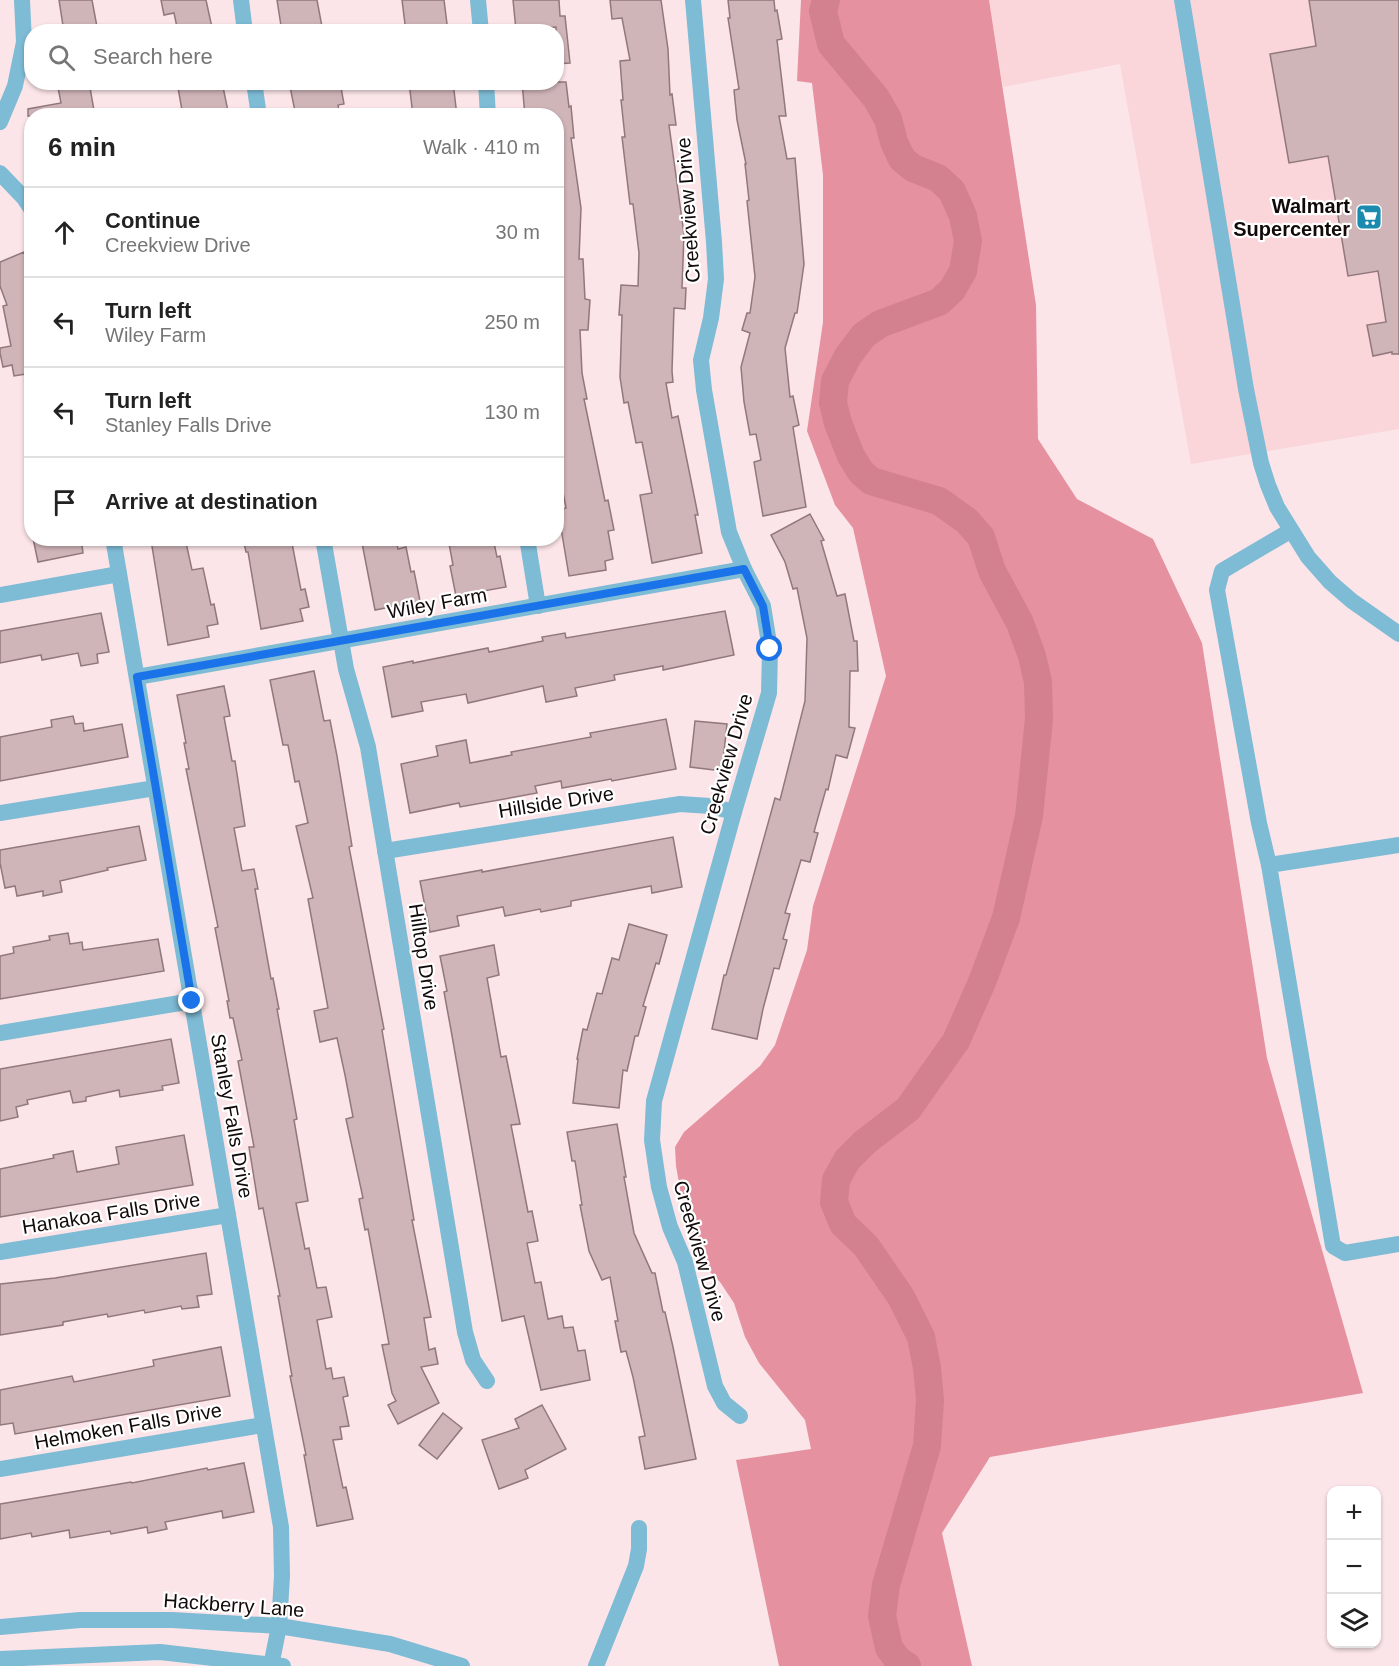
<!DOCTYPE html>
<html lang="en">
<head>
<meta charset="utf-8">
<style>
	body { margin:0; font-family:Helvetica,sans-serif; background:#f2f2f2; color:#222 }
	.controls { position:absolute; right:18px; bottom:18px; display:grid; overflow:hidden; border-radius:12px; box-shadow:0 2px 4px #0004 }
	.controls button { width:54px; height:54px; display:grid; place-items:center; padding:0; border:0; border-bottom:2px solid #e0e0e0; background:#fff; color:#222; font:30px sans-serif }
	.stop { position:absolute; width:18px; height:18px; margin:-14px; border:4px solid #1a73e8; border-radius:50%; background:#fff }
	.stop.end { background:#1a73e8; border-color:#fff; box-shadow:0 2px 6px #0008 }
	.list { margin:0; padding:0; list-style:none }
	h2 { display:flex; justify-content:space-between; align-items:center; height:78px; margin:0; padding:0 24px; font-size:26px }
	h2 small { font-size:20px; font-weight:400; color:#767676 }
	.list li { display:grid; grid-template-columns:39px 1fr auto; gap:18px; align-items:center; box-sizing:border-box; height:90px; padding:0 24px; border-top:2px solid #e0e0e0 }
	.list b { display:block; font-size:22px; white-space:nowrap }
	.list p { margin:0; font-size:20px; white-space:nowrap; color:#767676 }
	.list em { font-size:20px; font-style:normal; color:#767676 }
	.icon { flex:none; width:33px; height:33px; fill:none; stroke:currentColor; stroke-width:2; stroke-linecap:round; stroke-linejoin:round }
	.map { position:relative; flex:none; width:1399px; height:1666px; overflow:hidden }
	.search { position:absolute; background:#fff; box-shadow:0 2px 4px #0004; left:24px; top:24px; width:540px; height:66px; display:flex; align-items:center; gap:15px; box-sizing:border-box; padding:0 21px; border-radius:24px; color:#767676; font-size:22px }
	.panel { position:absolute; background:#fff; box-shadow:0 2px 4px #0004; left:24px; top:108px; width:540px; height:438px; border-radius:24px }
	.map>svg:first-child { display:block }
	.built { fill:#fad5da }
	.forest { fill:#e591a0 }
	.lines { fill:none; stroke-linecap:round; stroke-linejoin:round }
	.river { stroke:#d3818f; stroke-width:28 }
	.building { fill:#cfb4b8; stroke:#91787c; stroke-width:1.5 }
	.minor { stroke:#7ebbd5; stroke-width:16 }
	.route { stroke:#1a73e8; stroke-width:8 }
	.labels { text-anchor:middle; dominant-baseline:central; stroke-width:4.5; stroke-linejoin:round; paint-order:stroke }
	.poi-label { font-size:20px; font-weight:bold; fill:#11090a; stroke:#fff; text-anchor:end }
	.street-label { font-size:20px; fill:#11090a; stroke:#fff }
</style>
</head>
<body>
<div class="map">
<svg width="1399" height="1666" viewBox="0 0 1399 1666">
	<rect width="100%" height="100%" fill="#fce5e8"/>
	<path class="built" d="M989,0H1399V429L1191,464L1120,64L1003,87Z"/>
	<path class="forest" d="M801,0H989L1036,305L1038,439L1077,499L1153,539L1202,643L1267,1058L1363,1393L990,1457L942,1533L972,1666H779L736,1460L811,1449L805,1420L759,1363L745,1337L734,1303L720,1282L703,1265L686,1222L676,1166L675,1147L684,1132L760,1066L775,1045L807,950L813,906L886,676L853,528L835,505L807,431L823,322V175L812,83L797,81Z"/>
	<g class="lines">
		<path class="river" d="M826,0L823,11L831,44L876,98L888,119L894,142L902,159L913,168L938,178L952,191L963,216L968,241L963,271L952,290L939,302L880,324L864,335L848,356L835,381L833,403L838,423L851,456L861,472L871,481L939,501L967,521L981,537L992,571L1020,623L1032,656L1038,682L1039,719L1029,816L1006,918L982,982L956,1041L908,1109L865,1142L847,1160L836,1180L834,1202L843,1224L866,1246L901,1297L921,1337L927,1368L930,1400L927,1446L886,1585L882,1616L889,1648L898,1660L907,1666"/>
	</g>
	<g class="building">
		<path d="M59,0H92L98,32H64Z"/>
		<path d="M161,0H206L213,32H178L174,13L164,15Z"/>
		<path d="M277,0H317L323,32H282Z"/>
		<path d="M402,0H444L448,32H406Z"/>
		<path d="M513,0H559L560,16H565L570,63L556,64V27L516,30Z"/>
		<path d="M610,0H661L668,49L670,95L672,94L676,125H669L684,234L682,288H686L685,309L674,308L672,371L673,382L666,383L672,418L678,416L698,515H695L702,553L652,563L640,495L652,493L642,442L636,443L628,402L624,403L620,377L622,315H619L621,285L638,286L639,253L633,204H630L622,137H625L621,100H623L620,61L630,60L622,18L612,19Z"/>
		<path d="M728,0H774L775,11L777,10L782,39L777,40L786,116H779L787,159L795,158L804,264L797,313H795L785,348L790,397L793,396L799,425L793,427L806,507L763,516L754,462L761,460L756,434L750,435L744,402L741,367L750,333L742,330L747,313H750L755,277L747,201L749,200L745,164H746L737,120L734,90L739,89L728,18H730Z"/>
		<path d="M1309,0H1399V354H1392V352L1373,356L1367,325L1386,322L1378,271L1348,276L1328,156L1289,163L1270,54L1316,46Z"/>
		<path d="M57,82H89L95,116H28V109L61,103Z"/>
		<path d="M177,82H222L229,116H183Z"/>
		<path d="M289,82H340L344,104L338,105L340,116H296Z"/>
		<path d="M409,82H453L457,116H413Z"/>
		<path d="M522,82H566L569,107L571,106L574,138H571L581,208L579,259H583L585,299L590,300L588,330H580L582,373L587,399H584L605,501L608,500L614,530L608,531L613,559L605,561L606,570L569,576L558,510L566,508L561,482L556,483V116H525Z"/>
		<path d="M24,252L32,272V373L14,376L12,365L3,367L0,353V348L11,346L3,306L7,305L0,286V262Z"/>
		<path d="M810,514L824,540L821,541L837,596L845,594L854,641H857L858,671H850L849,727L855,728L847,758L836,755L828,790L826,789L814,832L818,833L810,862L801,860L785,913L790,914L783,939L787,940L779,969L774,968L763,1009L757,1039L712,1029L724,975H726L775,798L780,800L805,701L807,638L797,588L793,589L785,562L771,535Z"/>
		<path d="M33,538H81L83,553L38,562Z"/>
		<path d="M160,538H185L192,570L203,568L211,605L214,604L218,624L207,626L209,637L168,645L151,540Z"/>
		<path d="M243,538H291L301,590L305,589L309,607L300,609L303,621L261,629L248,552H246Z"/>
		<path d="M385,538H396L398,549L406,547L411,572L414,571L420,601L375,610L362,543Z"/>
		<path d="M448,538H493L497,557L500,556L506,587L456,596L450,566L453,565Z"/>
		<path d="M725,611L734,655L663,670V666L614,675L615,680L575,688L577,696L546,702L543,686L468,703L466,694L421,702L423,711L392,717L383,667L413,661V663L488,648L489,652L543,641L542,637L565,633L566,638Z"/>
		<path d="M101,613L109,652L97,654L98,663L81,666L78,653L42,660L41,655L0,663V631Z"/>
		<path d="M314,671L324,721L330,720L337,756L352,846L349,847L384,1029L382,1030L414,1220H412L431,1317L424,1318L429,1350L435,1348L438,1364L421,1367L439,1403L398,1424L388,1405L396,1401L392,1393L382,1345L389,1344L368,1229L365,1230L359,1199L363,1198L346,1119L353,1117L345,1075L337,1038L320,1042L314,1011L328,1008L308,899L313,898L296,826L308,823L299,781L295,782L288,745H283L270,680Z"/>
		<path d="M224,686L230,716L224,717L232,761H235L245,826L234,828L242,871L254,869L258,889H255L271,979L273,978L279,1009H277L297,1119L294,1120L308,1201L296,1203L305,1249L309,1248L317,1288L326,1287L332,1317L317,1320L326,1369L331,1368L333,1379L344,1377L348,1396L343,1397L349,1426L340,1427L342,1439L333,1440L343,1488L346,1487L353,1519L317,1526L304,1455H306L290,1376H292L278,1296H280L263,1208L259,1209L249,1147H254L238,1061L242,1060L233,1018H230L227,1001H229L215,928L218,927L186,769H189L184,743H186L177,695Z"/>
		<path d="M73,716L75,724L83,723L84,731L122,724L128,757L0,781V737L52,727L51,720Z"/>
		<path d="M666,719L676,769L612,781L611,779L562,788L561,781L535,786L537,793L460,807L459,803L410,813L401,764L438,756L436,746L466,740L470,763L512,755L511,752L591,737L590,733Z"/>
		<path d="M695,721L727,724L722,771L690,767Z"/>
		<path d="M139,826L146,860L107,868L108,870L60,881L62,892L43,896V891L17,896L15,886L5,888L0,863V850Z"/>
		<path d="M673,837L682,887L652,893L651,886L571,901V906L541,912L540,909L505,916L503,907L457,916L459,926L430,932L420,881L482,870V872Z"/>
		<path d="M629,924L667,935L659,964L656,963L643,1006L646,1007L638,1036H635L627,1071L623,1070L619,1108L573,1103L578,1059H577L583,1029L587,1030L597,993L602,994L612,958L619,960Z"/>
		<path d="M68,933L70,944L82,942L83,950L158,939L164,971L0,999V956L14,953L13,947L50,940L49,936Z"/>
		<path d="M494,945L499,975L487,978L501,1057L506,1056L520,1124L511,1125L522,1181L528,1212L532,1211L538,1241L527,1243L535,1283L541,1282L548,1319L562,1316L564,1328L573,1327L578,1351L585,1350L590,1380L541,1390L524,1316L502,1321L451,1030L444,992L447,991L440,956Z"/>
		<path d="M171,1039L179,1083L162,1086L163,1090L120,1097L119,1090L86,1097V1101L73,1103L70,1091L27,1100L28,1104L16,1107L18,1117L0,1121V1069Z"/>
		<path d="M617,1124L626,1177H624L634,1233L652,1273H655L663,1312H665L673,1347L696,1459L645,1469L639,1437L645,1436L633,1377L626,1351L621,1352L615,1321H618L610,1277L602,1280L589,1251L580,1205H582L575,1161H572L567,1132Z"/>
		<path d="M184,1135L193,1185L0,1217V1169L54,1158L53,1155L73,1151L77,1172L119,1164L116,1147Z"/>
		<path d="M206,1253L212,1294L197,1296L199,1307L182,1309L181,1306L145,1313L144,1310L108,1317L107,1314L63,1322V1325L0,1335V1284L55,1278Z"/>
		<path d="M221,1347L230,1396L15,1434L13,1423L0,1425V1390L72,1376L74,1382L154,1366L153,1360Z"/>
		<path d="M542,1405L566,1449L525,1470L528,1478L499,1489L482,1440L519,1428L515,1419Z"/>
		<path d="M443,1413L462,1428L437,1459L419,1445Z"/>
		<path d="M244,1463L254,1512L223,1518L222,1511L165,1522L167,1529L148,1533L147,1527L111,1534L110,1531L70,1538L69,1530L32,1537L31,1533L0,1539V1504L131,1482L132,1483L207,1468L208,1470Z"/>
	</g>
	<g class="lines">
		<g class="minor">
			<path d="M241,0L245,32"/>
			<path d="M478,0L481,32"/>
			<path d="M693,0L714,242L716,279L711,318L701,360L704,390L729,532L744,569L763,606L770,649L769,693L734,812L654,1101L652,1140L659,1187L670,1227L685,1262L715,1386L724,1403L740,1416"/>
			<path d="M1182,0L1246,389L1261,463L1268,485L1277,507L1308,557L1330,582L1352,601L1399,634"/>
			<path d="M254,82L259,116"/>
			<path d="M486,82L488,116"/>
			<path d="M0,122L15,86L24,42L22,0"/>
			<path d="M0,173L24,198L32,210"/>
			<path d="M113,538L281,1527L282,1576L279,1626L271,1666"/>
			<path d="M323,538L346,669L368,747L465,1332L473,1360L487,1381"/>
			<path d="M527,538L538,606"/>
			<path d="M0,595L119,574"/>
			<path d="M137,677L744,569"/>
			<path d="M0,813L155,788"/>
			<path d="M1399,845L1269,865L1333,1246L1345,1253L1399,1244"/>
			<path d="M385,851L680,804L710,806L734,812"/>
			<path d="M1269,865L1259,823L1217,590L1222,571L1290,531"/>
			<path d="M0,1033L192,1001"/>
			<path d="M0,1252L228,1215"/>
			<path d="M0,1469L263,1425"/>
			<path d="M0,1627L80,1620H172L279,1626L390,1644L462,1666"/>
			<path d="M0,1659L160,1652L283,1666"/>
			<path d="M596,1666L636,1566L639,1549V1528"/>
		</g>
	</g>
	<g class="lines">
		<path class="route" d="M192,1001L137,677L744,569L763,606L770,649"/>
	</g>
	<defs>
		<symbol id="supermarket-square" viewBox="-11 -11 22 22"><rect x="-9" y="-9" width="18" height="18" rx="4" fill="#1a8aaf" stroke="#fff"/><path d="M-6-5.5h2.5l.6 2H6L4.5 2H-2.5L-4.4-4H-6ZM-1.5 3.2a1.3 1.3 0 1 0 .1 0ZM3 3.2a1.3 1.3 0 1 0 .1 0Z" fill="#fff"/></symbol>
	</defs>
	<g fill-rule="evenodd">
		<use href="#supermarket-square" x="1354" y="202" width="30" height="30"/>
	</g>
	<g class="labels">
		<g class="poi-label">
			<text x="1350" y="206">Walmart<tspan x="1350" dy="23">Supercenter</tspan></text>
		</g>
		<g class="street-label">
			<text transform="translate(688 210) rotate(-94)">Creekview Drive</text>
			<text transform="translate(437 603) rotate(-10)">Wiley Farm</text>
			<text transform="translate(726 764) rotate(-74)">Creekview Drive</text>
			<text transform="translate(556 802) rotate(-9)">Hillside Drive</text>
			<text transform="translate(424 957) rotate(81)">Hilltop Drive</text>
			<text transform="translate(232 1116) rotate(80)">Stanley Falls Drive</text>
			<text transform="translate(111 1213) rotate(-9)">Hanakoa Falls Drive</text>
			<text transform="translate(700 1251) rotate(74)">Creekview Drive</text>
			<text transform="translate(128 1426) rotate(-10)">Helmoken Falls Drive</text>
			<text transform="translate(234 1605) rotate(4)">Hackberry Lane</text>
		</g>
	</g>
</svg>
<div class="controls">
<button>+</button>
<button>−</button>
<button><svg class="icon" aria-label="layers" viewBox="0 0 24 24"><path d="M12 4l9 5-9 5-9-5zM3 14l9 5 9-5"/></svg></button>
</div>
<div class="stop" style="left:770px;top:649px"></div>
<div class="stop end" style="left:192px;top:1001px"></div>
<div class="search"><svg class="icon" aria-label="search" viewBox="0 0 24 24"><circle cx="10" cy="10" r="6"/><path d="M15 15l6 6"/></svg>Search here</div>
<section class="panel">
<h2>6 min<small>Walk · 410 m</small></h2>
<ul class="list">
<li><svg class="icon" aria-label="ahead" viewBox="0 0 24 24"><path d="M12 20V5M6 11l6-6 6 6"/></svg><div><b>Continue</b><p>Creekview Drive</p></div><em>30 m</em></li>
<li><svg class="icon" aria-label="left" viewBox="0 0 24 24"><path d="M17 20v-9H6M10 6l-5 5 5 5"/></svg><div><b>Turn left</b><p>Wiley Farm</p></div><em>250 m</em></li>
<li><svg class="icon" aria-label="left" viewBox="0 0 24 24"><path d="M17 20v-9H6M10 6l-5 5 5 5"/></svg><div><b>Turn left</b><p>Stanley Falls Drive</p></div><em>130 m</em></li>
<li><svg class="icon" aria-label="arrive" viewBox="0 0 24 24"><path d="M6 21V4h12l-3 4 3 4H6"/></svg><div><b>Arrive at destination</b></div></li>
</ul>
</section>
</div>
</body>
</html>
